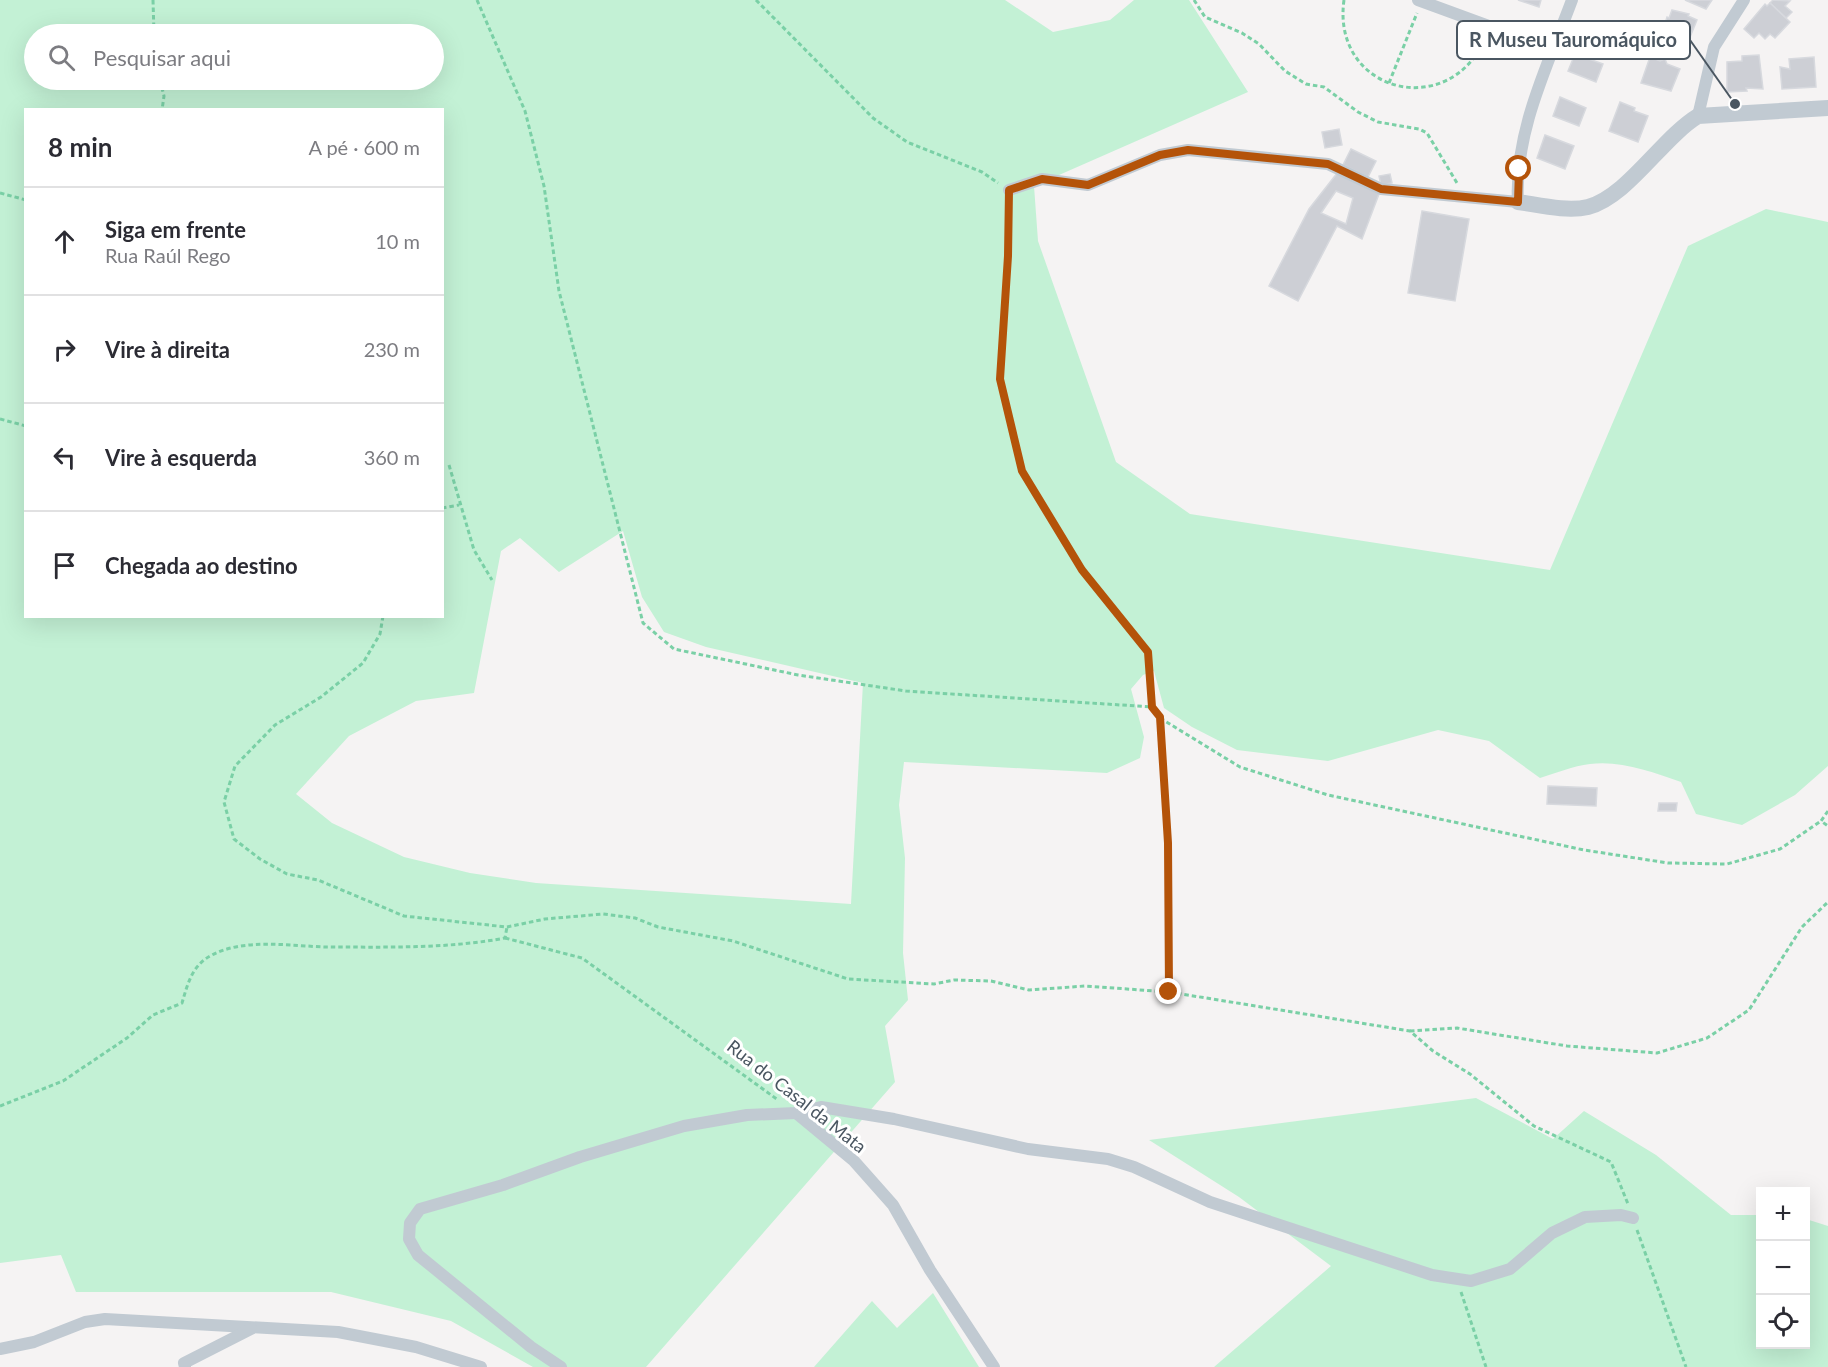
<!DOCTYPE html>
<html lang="pt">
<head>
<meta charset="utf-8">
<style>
	body { margin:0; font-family:Lato,sans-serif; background:#f2f2f3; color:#2b2b33 }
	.controls { position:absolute; right:18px; bottom:18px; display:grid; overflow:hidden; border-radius:0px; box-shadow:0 6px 24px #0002 }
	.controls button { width:54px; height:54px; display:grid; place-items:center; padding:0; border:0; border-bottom:2px solid #e1e1e2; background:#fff; color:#2b2b33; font:30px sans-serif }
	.stop { position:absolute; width:18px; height:18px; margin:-14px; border:4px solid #b45309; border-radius:50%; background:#fff }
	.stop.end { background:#b45309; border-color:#fff; box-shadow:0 2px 6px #0008 }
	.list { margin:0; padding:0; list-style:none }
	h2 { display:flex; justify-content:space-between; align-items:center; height:78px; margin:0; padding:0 24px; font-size:26px }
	h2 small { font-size:20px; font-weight:400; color:#7c7c81 }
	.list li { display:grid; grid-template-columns:39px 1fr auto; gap:18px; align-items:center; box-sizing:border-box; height:108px; padding:0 24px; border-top:2px solid #e1e1e2 }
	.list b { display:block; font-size:22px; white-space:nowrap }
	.list p { margin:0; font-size:20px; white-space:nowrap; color:#7c7c81 }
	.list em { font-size:20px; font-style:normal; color:#7c7c81 }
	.icon { flex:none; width:33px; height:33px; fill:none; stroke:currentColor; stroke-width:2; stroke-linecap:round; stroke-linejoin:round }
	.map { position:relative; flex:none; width:1828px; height:1367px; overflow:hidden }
	.search { position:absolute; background:#fff; box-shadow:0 6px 24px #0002; left:24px; top:24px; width:420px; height:66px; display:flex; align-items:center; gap:15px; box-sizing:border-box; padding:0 21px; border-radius:33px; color:#7c7c81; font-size:22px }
	.panel { position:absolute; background:#fff; box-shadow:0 6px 24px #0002; left:24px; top:108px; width:420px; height:510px; border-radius:0px }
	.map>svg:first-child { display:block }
	.green { fill:#c3f1d5; fill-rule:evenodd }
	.building { fill:#cdcfd5; stroke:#d7d9de; stroke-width:1.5; fill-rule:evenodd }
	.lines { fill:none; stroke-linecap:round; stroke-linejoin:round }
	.path { stroke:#7ad0a6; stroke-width:3; stroke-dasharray:4.5 3; stroke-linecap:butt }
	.minor { stroke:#c1cad2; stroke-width:12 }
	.tertiary { stroke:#c1cad2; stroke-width:16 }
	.route { stroke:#b45309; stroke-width:8 }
	.labels { text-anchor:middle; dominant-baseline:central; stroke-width:6; stroke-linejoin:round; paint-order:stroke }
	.street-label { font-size:18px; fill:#4a5661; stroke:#fff }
	.leader { fill:none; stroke:#4a5661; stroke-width:2 }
	.callout-dot { fill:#4a5661; stroke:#fff; stroke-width:2 }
	.callout { fill:#fff; stroke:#4a5661; stroke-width:2 }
	.callout-label { font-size:20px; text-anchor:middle; font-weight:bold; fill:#4a5661 }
</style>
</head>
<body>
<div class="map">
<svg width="1828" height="1367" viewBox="0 0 1828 1367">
	<rect width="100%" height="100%" fill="#f5f3f3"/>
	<g class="green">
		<path d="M0,0H1005L1053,32L1110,20L1134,0H1189L1248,92L1034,186L1038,241L1116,462L1190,514L1550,570L1688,246L1766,209L1828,222V766L1795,795L1742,825L1696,814L1681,782C1653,772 1620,760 1590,764C1573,766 1556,773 1540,778L1489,741L1438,730L1328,761L1237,750L1192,727L1164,708L1154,671L1143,675L1131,689L1144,737L1140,758L1107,773L904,762L899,805L905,858L903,953L908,1000L885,1026L895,1082L646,1367H533L451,1321L331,1292H76L61,1255L0,1263ZM34,34H434V80H34ZM26,110H442V616H26ZM623,531L642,597L664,632L706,647L863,683L851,904L536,883L470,873L404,857L332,823L296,794L349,736L416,701L474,693L501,551L520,538L559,572Z"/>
		<path d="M1476,1098L1553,1139L1584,1111L1656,1155L1731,1215H1760V1344H1806V1219L1828,1226V1367H1214L1331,1266L1239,1197L1149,1140Z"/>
		<path d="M933,1293L979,1367H814L872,1301L897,1328Z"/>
	</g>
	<g class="building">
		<path d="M1518,0H1541L1539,7Z"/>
		<path d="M1685,0H1712L1706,9Z"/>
		<path d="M1773,0L1790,1L1785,6L1792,12L1786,18L1770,3Z"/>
		<path d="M1770,3L1790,22L1775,38L1770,34L1765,39L1759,33L1754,38L1744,29L1765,4L1767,6Z"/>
		<path d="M1672,10L1689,14L1688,16L1697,20L1684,52L1659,43L1667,17L1669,18Z"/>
		<path d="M1575,54L1603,64L1596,82L1568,71Z"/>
		<path d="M1759,55L1763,89L1746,88L1747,91L1727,92V62L1742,61V56Z"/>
		<path d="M1650,57L1660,61L1665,59L1667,64L1680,69L1671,91L1641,83Z"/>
		<path d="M1814,57L1816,87L1782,89L1780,67L1790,69L1789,59Z"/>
		<path d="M1560,97L1586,108L1579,126L1553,116Z"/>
		<path d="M1620,102L1635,108L1634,111L1648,116L1638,142L1609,131Z"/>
		<path d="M1339,129L1342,145L1325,148L1322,132Z"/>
		<path d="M1545,135L1574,146L1565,169L1537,158Z"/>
		<path d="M1351,149L1376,161L1368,177L1343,165Z"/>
		<path d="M1338,172L1379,194L1362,239L1337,226L1298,301L1269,286L1309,209ZM1336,191L1353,198L1346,224L1321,213Z"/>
		<path d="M1390,174L1392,183L1381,185L1379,176Z"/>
		<path d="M1422,211L1469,219L1455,301L1408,293Z"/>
		<path d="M1548,786L1597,788L1596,806L1547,804Z"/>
		<path d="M1659,803H1677L1676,811H1658Z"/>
	</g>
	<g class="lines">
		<g class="path">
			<path d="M153,0L154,34"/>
			<path d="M477,0L525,111L544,186L559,291L643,623L674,649L798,675L906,691L1152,707"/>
			<path d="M756,0L873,118L907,142L982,172L998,183"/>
			<path d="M1194,0L1205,17L1242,33L1259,44L1285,71L1306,84L1324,87L1358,112L1378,122L1419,129L1427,133L1457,183"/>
			<path d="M1344,0C1331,92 1449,123 1486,37"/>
			<path d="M160,80L164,96L162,110"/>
			<path d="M1389,83L1417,13"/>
			<path d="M0,193L26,200"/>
			<path d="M1009,202L1001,379L1022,471L1082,570L1148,652L1152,707L1160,718L1168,843L1169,992"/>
			<path d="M0,419L26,426"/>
			<path d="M449,465L474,550L492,580"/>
			<path d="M442,508L459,505"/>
			<path d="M383,616L380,634L363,663L321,697L275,725L235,766L224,802L234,839L260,859L287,874L318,880L404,916L507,927L545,919L603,914L635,918L658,927L733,941L848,979L934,984L954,980L991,981L1029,990L1085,986L1169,992L1410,1031L1433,1051L1470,1074L1534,1126L1611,1162L1628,1204"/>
			<path d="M1160,718L1240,767L1328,795L1584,850L1668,863L1727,864L1780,849L1821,821"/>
			<path d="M1828,811L1821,821L1828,826"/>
			<path d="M505,938L582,958L778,1100"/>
			<path d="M1410,1031L1457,1028L1567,1046L1657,1053L1707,1038L1749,1010L1802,927L1828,902"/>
			<path d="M0,1106L63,1081L127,1038L153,1015L182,1003C188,983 192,965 212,955C244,938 291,946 326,947C385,947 447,949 505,938L507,927"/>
			<path d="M1637,1230L1686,1367"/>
			<path d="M1461,1292L1486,1367"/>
		</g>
		<g class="minor">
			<path d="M1418,0L1554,50"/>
			<path d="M1698,116L1714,47L1744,0"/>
			<path d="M1009,190L1042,179L1088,185L1160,155L1188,150L1328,164L1381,189L1518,202C1514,132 1548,65 1572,0"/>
			<path d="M796,1113L854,1161L893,1205L930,1270L994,1367"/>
			<path d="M0,1349L34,1342L85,1322L105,1319L338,1332L416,1347L481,1367"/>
			<path d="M185,1367L184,1363L251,1329"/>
			<path d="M561,1367L531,1347L418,1255L409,1239L410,1223L420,1209L503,1185L580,1157L684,1126L747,1115L796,1113L821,1107L894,1119L1028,1149L1108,1159L1134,1167L1210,1202L1432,1275L1471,1281L1510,1269L1552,1233L1585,1217L1621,1215L1633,1218"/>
		</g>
		<path class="tertiary" d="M1518,202C1539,205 1567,212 1588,207C1627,197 1662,138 1698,116L1828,108"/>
	</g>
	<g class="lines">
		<path class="route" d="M1169,992L1168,843L1160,717L1152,707L1148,652L1082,570L1022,471L1000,379L1008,256L1009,190L1042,179L1088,185L1160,155L1188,150L1328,164L1381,189L1518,202L1519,169"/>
	</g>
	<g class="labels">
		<g class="street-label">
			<text transform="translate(797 1096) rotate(38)">Rua do Casal da Mata</text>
		</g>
	</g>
	<path class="leader" d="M1735 104L1690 40"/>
	<circle class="callout-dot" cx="1735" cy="104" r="6"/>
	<rect class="callout" x="1457" y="21" width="233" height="38" rx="6"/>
	<g class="callout-label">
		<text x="1573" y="47">R Museu Tauromáquico</text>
	</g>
</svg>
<div class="controls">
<button>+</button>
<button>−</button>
<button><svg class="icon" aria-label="locate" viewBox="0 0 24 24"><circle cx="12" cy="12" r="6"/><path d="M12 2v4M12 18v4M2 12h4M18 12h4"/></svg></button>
</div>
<div class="stop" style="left:1519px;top:169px"></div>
<div class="stop end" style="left:1169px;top:992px"></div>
<div class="search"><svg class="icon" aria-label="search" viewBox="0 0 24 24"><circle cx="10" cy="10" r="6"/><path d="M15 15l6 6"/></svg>Pesquisar aqui</div>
<section class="panel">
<h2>8 min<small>A pé · 600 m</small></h2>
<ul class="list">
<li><svg class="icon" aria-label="ahead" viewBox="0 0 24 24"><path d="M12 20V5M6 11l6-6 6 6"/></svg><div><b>Siga em frente</b><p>Rua Raúl Rego</p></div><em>10 m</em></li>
<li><svg class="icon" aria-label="right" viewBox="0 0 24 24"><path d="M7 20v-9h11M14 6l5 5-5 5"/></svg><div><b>Vire à direita</b></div><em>230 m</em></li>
<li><svg class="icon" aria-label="left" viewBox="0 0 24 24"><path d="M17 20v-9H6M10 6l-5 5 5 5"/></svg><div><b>Vire à esquerda</b></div><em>360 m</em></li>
<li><svg class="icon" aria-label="arrive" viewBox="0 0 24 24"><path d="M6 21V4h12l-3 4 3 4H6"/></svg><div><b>Chegada ao destino</b></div></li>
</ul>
</section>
</div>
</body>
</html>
